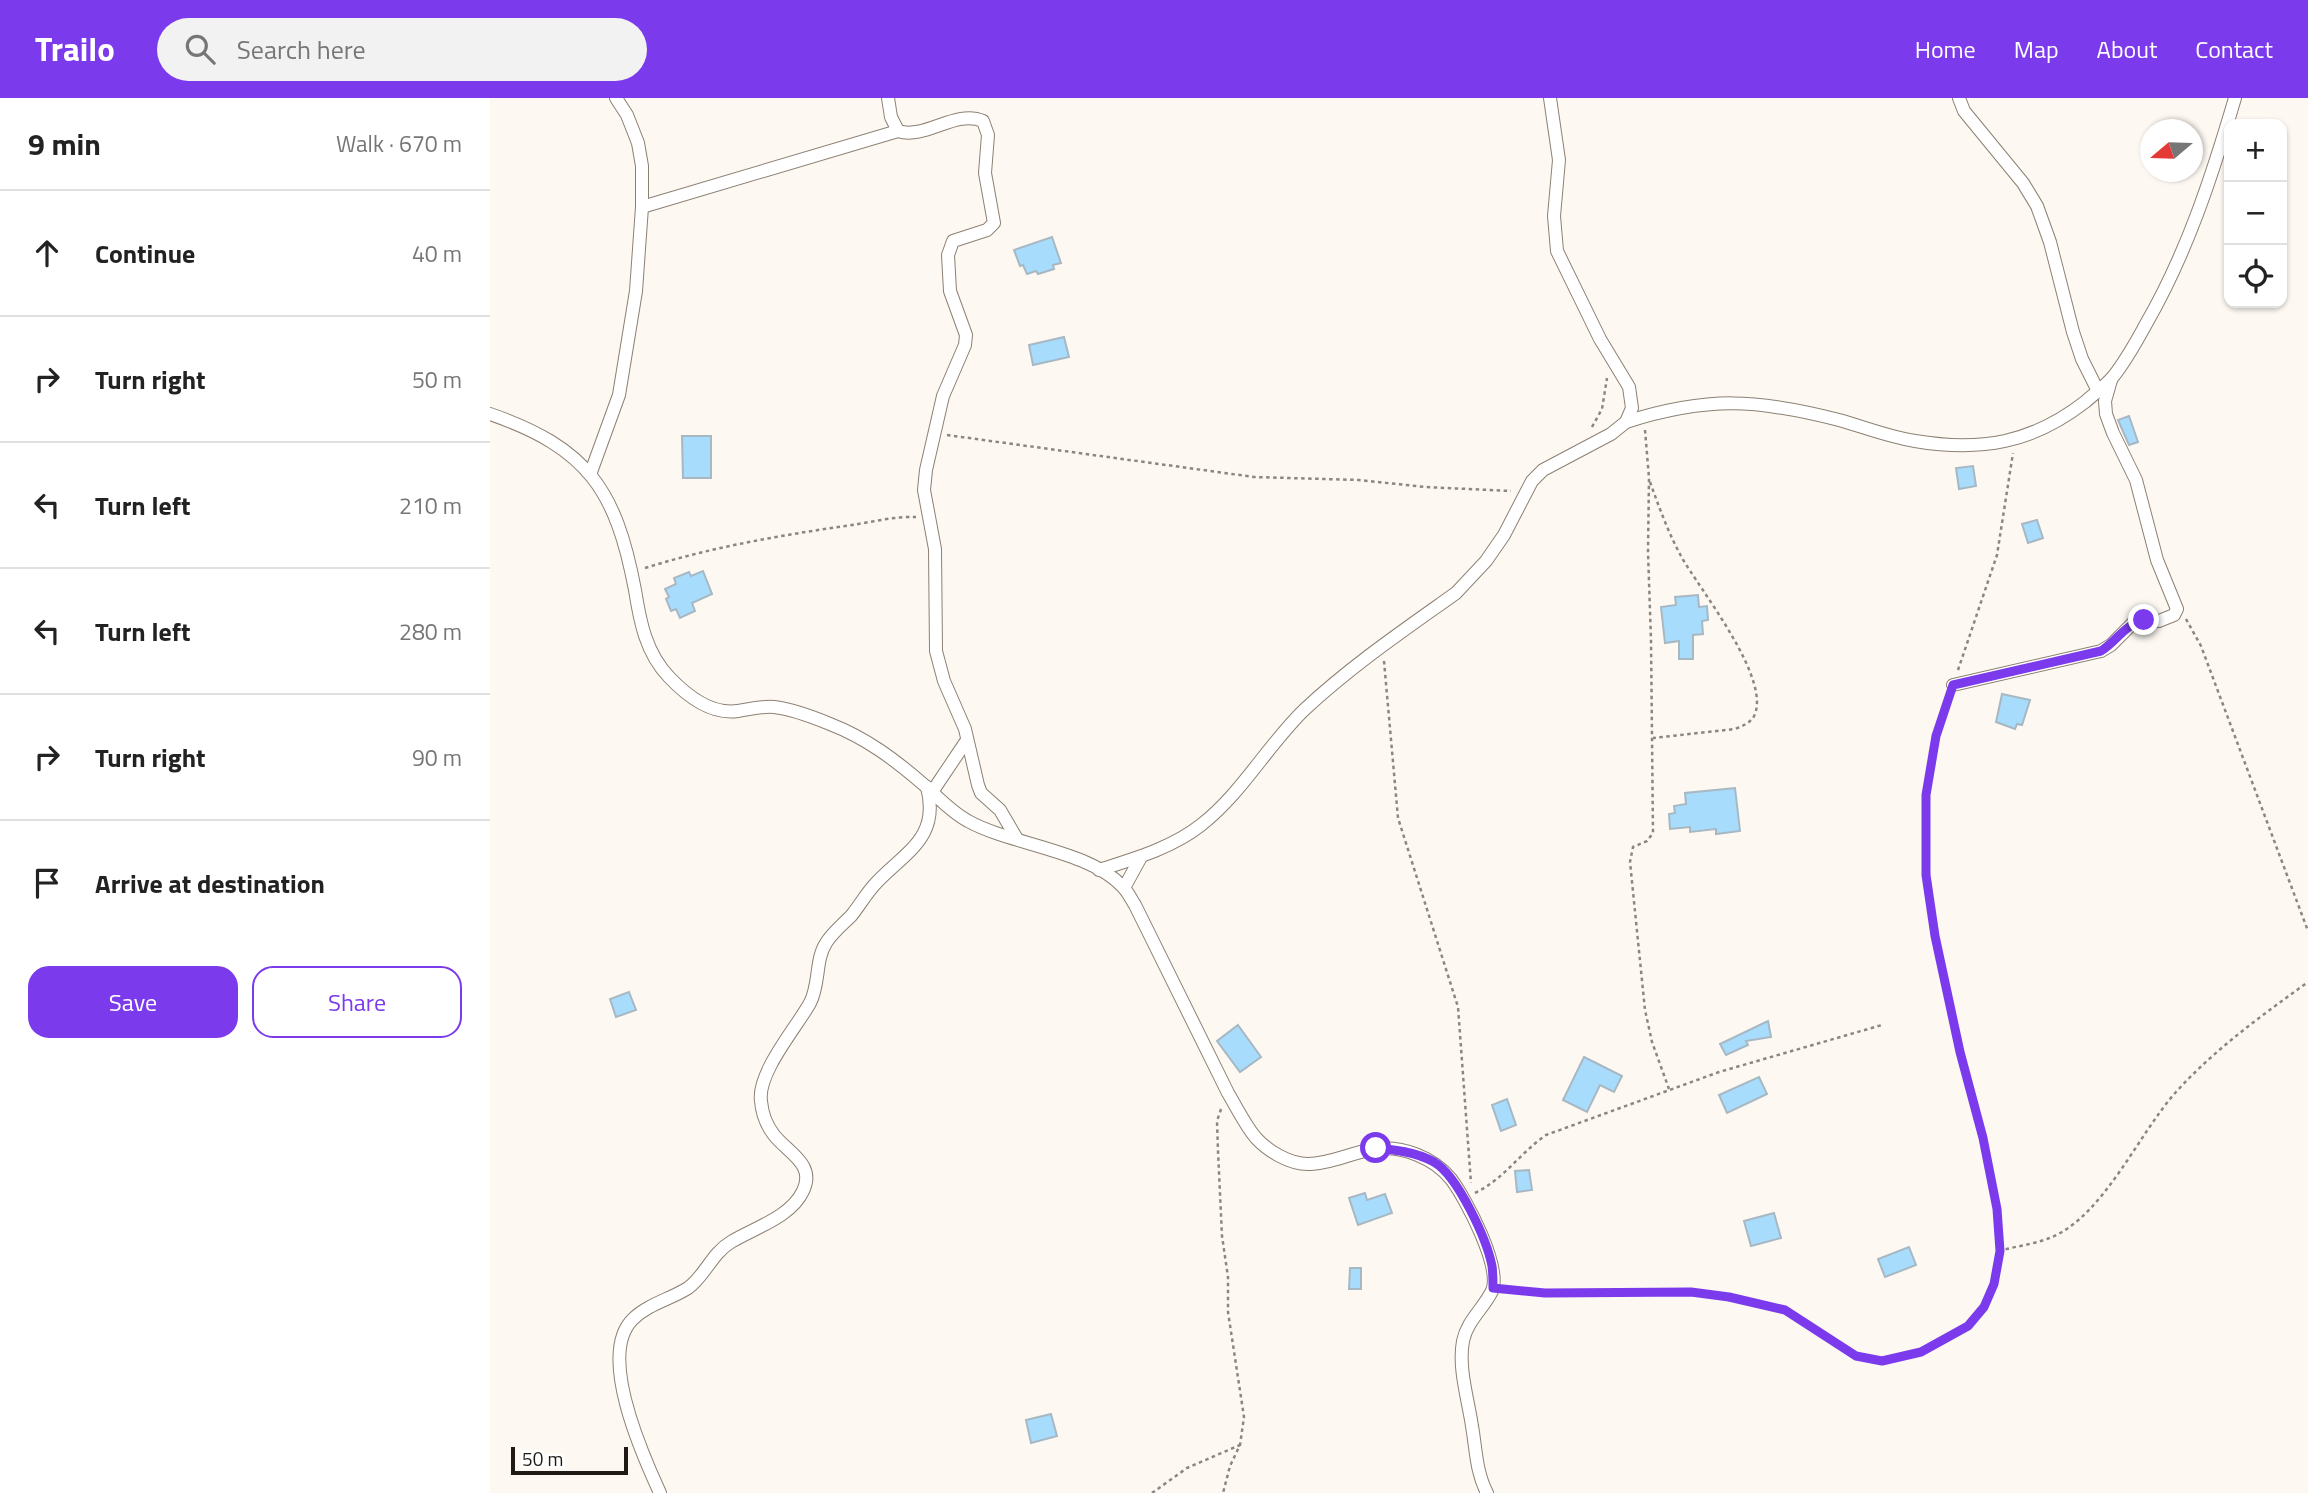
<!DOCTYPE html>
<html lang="en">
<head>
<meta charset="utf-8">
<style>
	body { margin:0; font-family:"Titillium Web",sans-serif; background:#f2f2f2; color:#222 }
	.controls { position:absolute; right:21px; top:21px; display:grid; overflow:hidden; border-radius:14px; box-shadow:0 2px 5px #0004 }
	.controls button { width:63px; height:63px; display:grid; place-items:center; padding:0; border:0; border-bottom:2px solid #e0e0e0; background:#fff; color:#222; font:35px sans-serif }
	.compass { position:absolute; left:1650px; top:21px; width:63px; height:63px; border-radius:50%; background:#fff; box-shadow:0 2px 5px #0004; rotate:251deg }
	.scale { position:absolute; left:21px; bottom:18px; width:117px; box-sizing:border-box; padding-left:7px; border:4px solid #1f1a15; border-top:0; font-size:19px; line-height:24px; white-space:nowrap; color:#1f1a15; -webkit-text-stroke:5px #fff; paint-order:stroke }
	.stop { position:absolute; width:21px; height:21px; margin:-16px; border:5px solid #7c3aed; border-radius:50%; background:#fff }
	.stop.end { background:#7c3aed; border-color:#fff; box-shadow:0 2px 7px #0008 }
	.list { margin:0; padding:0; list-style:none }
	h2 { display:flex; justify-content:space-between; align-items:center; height:91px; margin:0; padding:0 28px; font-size:30px }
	h2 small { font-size:23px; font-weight:400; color:#767676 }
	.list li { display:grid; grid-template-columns:46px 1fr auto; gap:21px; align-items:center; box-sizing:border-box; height:126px; padding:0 28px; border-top:2px solid #e0e0e0 }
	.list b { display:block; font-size:26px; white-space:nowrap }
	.list em { font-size:23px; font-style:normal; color:#767676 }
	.actions { display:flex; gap:14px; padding:21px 28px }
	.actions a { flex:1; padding:16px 0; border:2px solid #7c3aed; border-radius:21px; text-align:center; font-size:24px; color:#7c3aed }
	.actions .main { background:#7c3aed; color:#fff }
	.icon { flex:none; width:38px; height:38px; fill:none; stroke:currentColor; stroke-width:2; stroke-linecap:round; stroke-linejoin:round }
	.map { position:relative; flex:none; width:1818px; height:1395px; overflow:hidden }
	header { display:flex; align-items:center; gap:42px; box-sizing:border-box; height:98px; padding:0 35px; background:#7c3aed; color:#fff }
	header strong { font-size:33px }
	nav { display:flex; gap:38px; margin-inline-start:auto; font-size:24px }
	.search { width:490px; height:63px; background:#f2f2f2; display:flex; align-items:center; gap:18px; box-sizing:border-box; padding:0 24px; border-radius:38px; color:#767676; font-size:26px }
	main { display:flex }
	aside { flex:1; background:#fff }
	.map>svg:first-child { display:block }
	.building { fill:#a8dcfc; stroke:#a7b8c3; stroke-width:2 }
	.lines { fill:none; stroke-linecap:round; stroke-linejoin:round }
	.street-casing { stroke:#8c8073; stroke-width:14 }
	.path { stroke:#8b8681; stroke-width:2.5; stroke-dasharray:3.5 3.5; stroke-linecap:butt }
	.street { stroke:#fff; stroke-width:12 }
	.route { stroke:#7c3aed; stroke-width:9 }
</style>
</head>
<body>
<header>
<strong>Trailo</strong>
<div class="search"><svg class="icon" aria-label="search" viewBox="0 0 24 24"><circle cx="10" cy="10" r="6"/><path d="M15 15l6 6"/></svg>Search here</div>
<nav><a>Home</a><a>Map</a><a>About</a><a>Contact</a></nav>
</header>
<main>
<aside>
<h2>9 min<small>Walk · 670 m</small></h2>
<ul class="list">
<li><svg class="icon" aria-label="ahead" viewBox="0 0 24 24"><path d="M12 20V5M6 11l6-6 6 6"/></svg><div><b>Continue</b></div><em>40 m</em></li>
<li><svg class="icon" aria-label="right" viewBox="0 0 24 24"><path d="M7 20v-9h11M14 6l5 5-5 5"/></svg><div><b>Turn right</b></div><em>50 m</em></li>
<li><svg class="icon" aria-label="left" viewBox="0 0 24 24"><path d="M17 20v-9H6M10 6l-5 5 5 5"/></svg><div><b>Turn left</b></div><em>210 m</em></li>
<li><svg class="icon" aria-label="left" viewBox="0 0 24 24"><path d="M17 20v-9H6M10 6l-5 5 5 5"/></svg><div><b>Turn left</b></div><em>280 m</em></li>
<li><svg class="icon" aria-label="right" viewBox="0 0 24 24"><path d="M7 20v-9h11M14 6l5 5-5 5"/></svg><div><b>Turn right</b></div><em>90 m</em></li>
<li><svg class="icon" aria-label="arrive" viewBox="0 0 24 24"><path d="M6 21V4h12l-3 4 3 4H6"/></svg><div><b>Arrive at destination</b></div></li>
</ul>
<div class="actions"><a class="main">Save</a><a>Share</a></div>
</aside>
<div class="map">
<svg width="1818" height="1395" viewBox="0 0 1818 1395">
	<rect width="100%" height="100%" fill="#fdf8f2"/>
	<g class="building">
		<path d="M562,139L571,165L563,167L564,171L548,176L546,173L537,176L533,167L530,168L524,152Z"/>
		<path d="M574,239L579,259L543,267L539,247Z"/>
		<path d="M1639,318L1648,344L1639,347L1628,322Z"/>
		<path d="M192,338H221V380H193Z"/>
		<path d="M1483,368L1486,388L1469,391L1466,370Z"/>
		<path d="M1547,422L1553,440L1538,445L1532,426Z"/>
		<path d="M213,473L222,496L202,505L205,513L190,520L186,511L181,513L176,501L179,499L175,491L186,486L184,480L199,474L201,478Z"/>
		<path d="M1208,497L1209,509L1217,508L1218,522L1212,523L1213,536L1203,537V561H1189V543L1175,545L1171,509L1186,507L1185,499Z"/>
		<path d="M1512,596L1540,602L1532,627L1527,626L1525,631L1506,624Z"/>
		<path d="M1245,690L1250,733L1226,736V731L1200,734V729L1180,731L1179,716L1185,715L1184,708L1196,706L1195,695Z"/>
		<path d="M139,894L146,912L126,919L120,901Z"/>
		<path d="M1278,923L1281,939L1256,943L1258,947L1236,957L1230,946Z"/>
		<path d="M748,927L771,959L750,974L727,943Z"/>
		<path d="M1094,959L1132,978L1124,994L1110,987L1097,1014L1073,1002Z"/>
		<path d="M1269,979L1277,996L1237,1015L1229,997Z"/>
		<path d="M1017,1001L1026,1027L1011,1033L1002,1007Z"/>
		<path d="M1039,1072L1042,1092L1027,1094L1025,1073Z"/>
		<path d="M875,1095L877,1102L895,1096L902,1115L868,1127L859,1100Z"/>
		<path d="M1284,1115L1291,1140L1261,1148L1254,1123Z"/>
		<path d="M1419,1149L1426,1167L1395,1179L1388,1161Z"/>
		<path d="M860,1170H871V1191H859Z"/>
		<path d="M561,1316L567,1338L541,1345L536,1322Z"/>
	</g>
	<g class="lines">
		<defs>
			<g id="street">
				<path d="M398,0L401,19L408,33C436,42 465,11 493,23L498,37L495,75L504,125L497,132L463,143L458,157L460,193L476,237L475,247L453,298L436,372L434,392L445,451L446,553L454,583L475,631L488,687L491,695L510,712L527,741"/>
				<path d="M1469,0L1474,13L1533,85L1547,108L1560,144L1583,234L1592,261L1608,293"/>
				<path d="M152,109L408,33"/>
				<path d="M0,316C98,350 126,392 145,492C150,524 156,555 179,579C197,598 221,617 248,613C260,611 271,608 284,609C303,611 323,619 340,626C376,640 404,661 433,686C448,699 461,714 478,723C521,747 599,752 633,789C638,794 641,801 645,807L738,995C747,1010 755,1027 766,1040C778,1053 799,1066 818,1066C841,1066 862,1054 885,1051C912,1047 944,1060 961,1081C976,1101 1012,1169 1002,1193C993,1211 977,1223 973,1243C968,1270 978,1301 982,1328C986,1351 986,1374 997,1395"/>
				<path d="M1136,324C1218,298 1267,301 1349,322C1374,329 1399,339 1425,343C1491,354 1542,345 1595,304C1604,296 1614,289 1622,280C1636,263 1646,244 1656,226C1697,155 1722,78 1745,0"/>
				<path d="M101,374L129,297L146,193L152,109V68L148,45L137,17L126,0"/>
				<path d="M1463,587L1611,553L1621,547L1645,523H1669L1684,517L1687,511L1667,462L1646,382L1623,335L1616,316L1615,303L1621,282"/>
				<path d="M442,694L477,642"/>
				<path d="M609,772C643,761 682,750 711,727C752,695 777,648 814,612C861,568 914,532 966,495L996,463L1014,437L1042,383L1053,372L1121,336L1136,324L1142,310L1139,289L1110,241L1067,153L1064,118L1069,62L1060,0"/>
				<path d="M634,790L651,759"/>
				<path d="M170,1395C152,1356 107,1256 143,1221C158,1206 181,1201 198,1190C215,1178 222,1155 241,1144C264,1130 301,1119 313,1093C326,1066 298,1055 284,1037C277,1028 272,1015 271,1003C267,975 306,930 320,905C330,886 325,862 336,845C342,835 353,826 361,818C370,807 377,794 387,784C417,753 450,739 437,689"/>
			</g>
		</defs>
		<use href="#street" class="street-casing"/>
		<g class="path">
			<path d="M1102,329L1112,311L1117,280"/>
			<path d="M1155,332L1159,380L1158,454L1161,542L1163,735L1157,743L1143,749L1140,764L1155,912L1162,944L1179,991"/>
			<path d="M457,337L764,379L869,382L935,389L1021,393"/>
			<path d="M1160,384C1169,409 1178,434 1191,458C1209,491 1285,584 1263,620C1258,626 1252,628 1245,631L1163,640"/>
			<path d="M155,470C222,449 292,437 362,427C382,424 406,418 426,419"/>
			<path d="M1696,521L1711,548L1818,833"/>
			<path d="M894,563L908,720L968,909L981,1085"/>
			<path d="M1468,572L1507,457L1523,355"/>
			<path d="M731,1011L727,1023L728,1053L732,1138L738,1179V1214L754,1319L750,1347L740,1368L733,1395"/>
			<path d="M985,1095C1014,1081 1030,1055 1056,1037L1229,974L1392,927"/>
			<path d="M1509,1153C1526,1148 1546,1146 1562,1139C1614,1117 1649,1035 1686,994C1725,951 1771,918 1818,884"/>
			<path d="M1017,1191C1101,1198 1183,1186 1266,1205C1275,1207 1285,1209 1294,1212C1327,1225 1354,1264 1393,1263C1414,1262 1433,1252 1452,1243C1469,1233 1485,1225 1495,1207C1532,1141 1486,1023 1470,953C1456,896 1443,838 1436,780C1434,767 1436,753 1436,740C1436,690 1442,649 1459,601"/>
			<path d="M662,1395L697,1370L750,1347"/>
		</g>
		<use href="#street" class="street"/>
	</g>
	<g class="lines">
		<path class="route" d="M886,1050C906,1052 926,1054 944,1064C968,1078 997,1142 1002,1168C1003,1175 1003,1183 1003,1190L1055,1195L1201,1194L1239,1199L1295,1212L1366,1258L1392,1263L1431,1254L1478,1228L1494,1209L1504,1186L1510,1153L1507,1111L1493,1040L1470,954L1445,838L1436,777V697L1446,638L1463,587L1611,553C1627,543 1635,526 1654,522"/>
	</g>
</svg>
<div class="controls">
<button>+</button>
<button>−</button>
<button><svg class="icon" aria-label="locate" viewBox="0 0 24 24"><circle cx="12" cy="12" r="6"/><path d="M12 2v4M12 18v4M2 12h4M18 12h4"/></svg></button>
</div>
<svg class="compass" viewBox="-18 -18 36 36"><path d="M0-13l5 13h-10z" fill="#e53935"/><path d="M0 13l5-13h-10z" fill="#767676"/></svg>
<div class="scale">50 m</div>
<div class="stop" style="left:886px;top:1050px"></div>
<div class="stop end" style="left:1654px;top:522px"></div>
</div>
</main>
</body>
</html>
